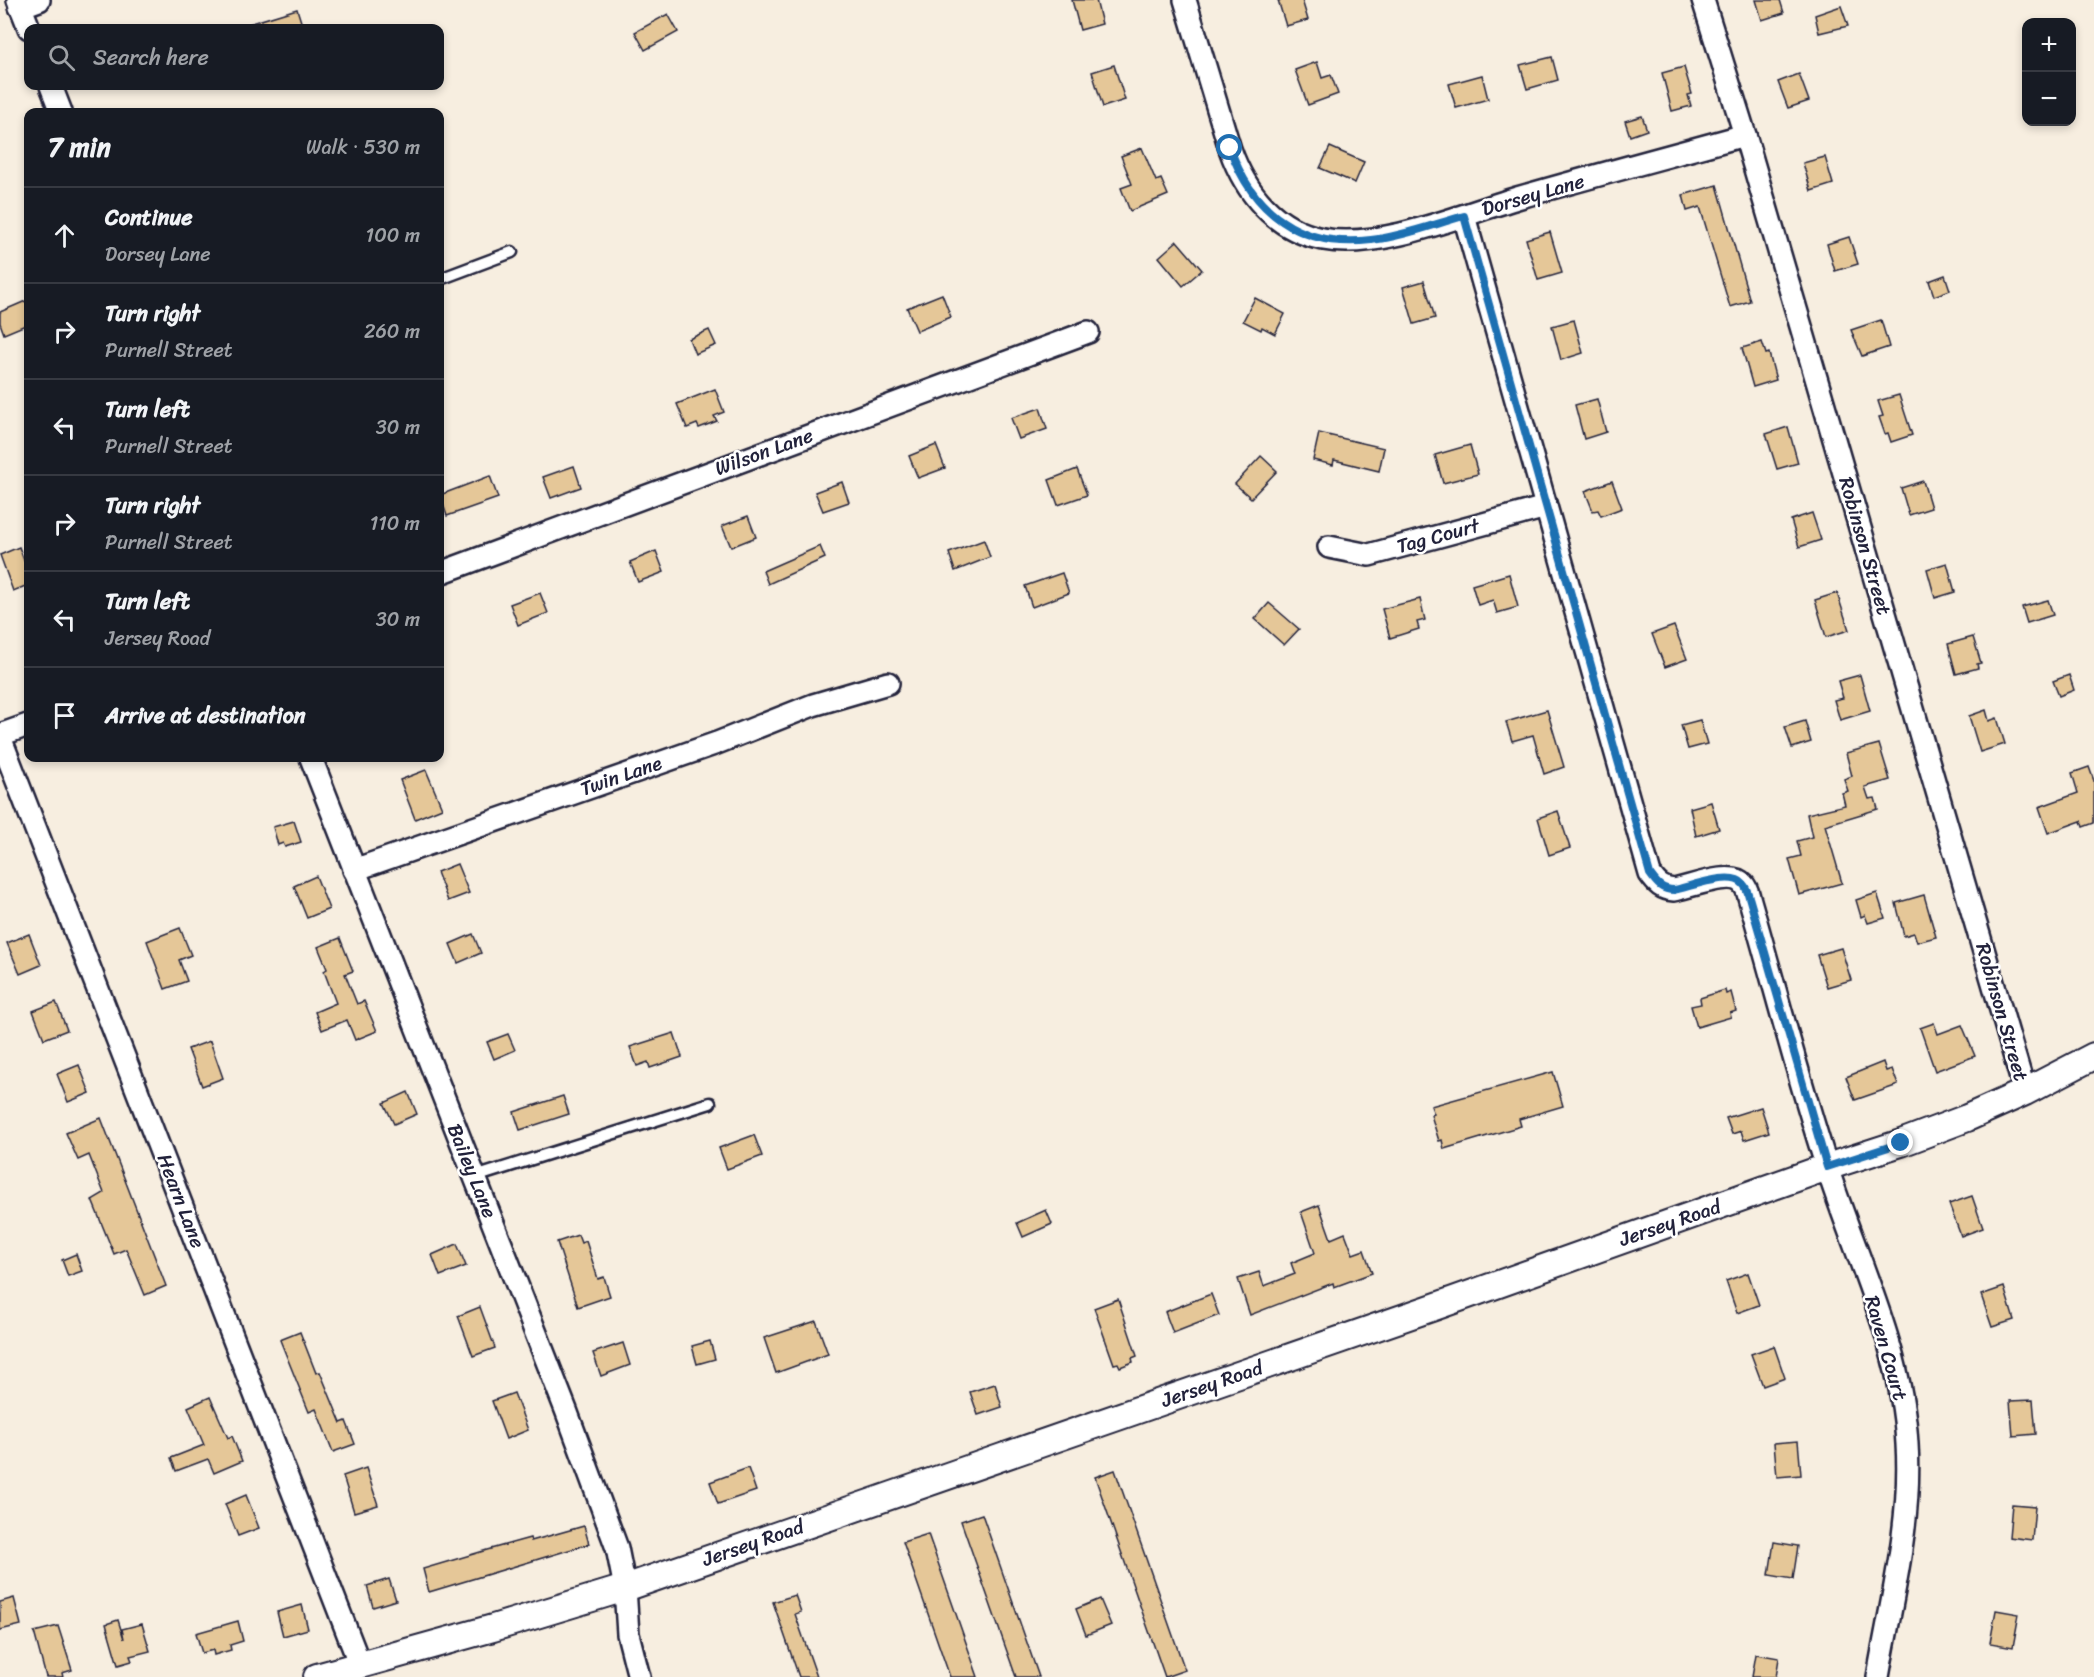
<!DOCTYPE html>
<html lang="en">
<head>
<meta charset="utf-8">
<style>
	body { margin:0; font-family:Sriracha,sans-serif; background:#20242c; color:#f1f3f6 }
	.controls { position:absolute; right:18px; top:18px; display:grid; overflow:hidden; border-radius:12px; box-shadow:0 3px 9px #0003 }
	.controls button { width:54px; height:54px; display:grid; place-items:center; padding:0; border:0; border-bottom:2px solid #363941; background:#171b24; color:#f1f3f6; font:30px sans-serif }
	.stop { position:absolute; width:18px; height:18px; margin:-14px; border:4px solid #1f6fb2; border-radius:50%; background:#fff }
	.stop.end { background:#1f6fb2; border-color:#fff; box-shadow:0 2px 6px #0008 }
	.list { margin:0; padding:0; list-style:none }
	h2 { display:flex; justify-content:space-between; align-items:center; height:78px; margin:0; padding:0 24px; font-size:26px }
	h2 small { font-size:20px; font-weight:400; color:#9ea1a6 }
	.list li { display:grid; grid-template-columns:39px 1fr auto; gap:18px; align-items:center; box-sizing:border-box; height:96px; padding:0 24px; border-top:2px solid #363941 }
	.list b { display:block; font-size:22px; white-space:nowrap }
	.list p { margin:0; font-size:20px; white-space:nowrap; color:#9ea1a6 }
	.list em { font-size:20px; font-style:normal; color:#9ea1a6 }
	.icon { flex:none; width:33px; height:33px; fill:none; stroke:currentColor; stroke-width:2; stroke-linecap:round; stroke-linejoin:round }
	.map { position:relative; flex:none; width:2094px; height:1677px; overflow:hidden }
	.search { position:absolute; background:#171b24; box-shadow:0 3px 9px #0003; left:24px; top:24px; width:420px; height:66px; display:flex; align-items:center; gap:15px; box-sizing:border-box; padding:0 21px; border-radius:12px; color:#9ea1a6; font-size:22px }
	.panel { position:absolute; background:#171b24; box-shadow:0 3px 9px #0003; left:24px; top:108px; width:420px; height:654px; border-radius:12px }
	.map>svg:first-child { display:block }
	.building { fill:#e5c798; stroke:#22223b; stroke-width:1.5 }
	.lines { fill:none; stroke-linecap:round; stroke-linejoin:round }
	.service-casing { stroke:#22223b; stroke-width:15 }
	.minor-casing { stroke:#22223b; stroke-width:26 }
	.tertiary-casing { stroke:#22223b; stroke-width:30 }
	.service { stroke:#fff; stroke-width:10 }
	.minor { stroke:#fff; stroke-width:21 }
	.tertiary { stroke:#fff; stroke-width:26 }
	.route { stroke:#1f6fb2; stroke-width:8 }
	.labels { text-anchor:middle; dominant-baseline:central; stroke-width:5; stroke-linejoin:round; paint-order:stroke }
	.street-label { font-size:20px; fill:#22223b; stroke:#fff }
</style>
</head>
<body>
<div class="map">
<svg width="2094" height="1677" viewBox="0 0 2094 1677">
	<rect width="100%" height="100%" fill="#f7eee0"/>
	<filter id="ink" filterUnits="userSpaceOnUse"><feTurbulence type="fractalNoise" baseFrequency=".0167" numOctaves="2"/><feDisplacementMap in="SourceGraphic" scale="12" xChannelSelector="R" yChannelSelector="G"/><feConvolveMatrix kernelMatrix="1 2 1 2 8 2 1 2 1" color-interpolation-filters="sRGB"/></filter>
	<g filter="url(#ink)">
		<g class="building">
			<path d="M1072,0H1096L1102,24L1080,30Z"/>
			<path d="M1278,0H1302L1308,20L1286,26Z"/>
			<path d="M1756,0H1780L1784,13L1762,20Z"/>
			<path d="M1841,6L1848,26L1819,33L1815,15Z"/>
			<path d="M297,9L303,28H245V25Z"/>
			<path d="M668,14L678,32L645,50L635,32Z"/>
			<path d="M1552,57L1558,80L1527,89L1520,65Z"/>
			<path d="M1317,62L1322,78L1331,75L1338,94L1308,105L1295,70Z"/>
			<path d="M1114,65L1125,100L1103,107L1092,72Z"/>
			<path d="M1684,67L1692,94L1688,95L1691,106L1672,111L1662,73Z"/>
			<path d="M1799,74L1809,101L1788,108L1778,82Z"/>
			<path d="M1482,75L1488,99L1456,108L1449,84Z"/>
			<path d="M1642,116L1647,130L1630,136L1625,121Z"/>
			<path d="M1330,147L1364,162L1355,183L1320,168Z"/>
			<path d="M1142,148L1156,181L1161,179L1168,195L1130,211L1121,188L1132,184L1121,156Z"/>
			<path d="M1825,157L1833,184L1811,191L1803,163Z"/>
			<path d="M1717,185L1750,301L1730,307L1700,207L1687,211L1683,195Z"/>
			<path d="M1550,232L1562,273L1538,280L1526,239Z"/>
			<path d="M1849,237L1858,264L1835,271L1827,244Z"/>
			<path d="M1177,241L1202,270L1183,286L1159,257Z"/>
			<path d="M1945,275L1950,290L1934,296L1929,281Z"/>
			<path d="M1424,281L1435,318L1414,324L1403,287Z"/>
			<path d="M942,294L951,317L917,331L907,308Z"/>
			<path d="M1255,298L1285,314L1275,334L1262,327L1261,330L1243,321Z"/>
			<path d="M28,300V324L4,334L0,323V312Z"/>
			<path d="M1574,320L1583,353L1561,360L1552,326Z"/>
			<path d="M1881,320L1889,347L1862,356L1851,330Z"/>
			<path d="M709,330L716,345L695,354L689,339Z"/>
			<path d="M1762,342L1766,354L1769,353L1776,380L1753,387L1742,348Z"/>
			<path d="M715,389L724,412L714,416L717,421L699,428L697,424L687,428L677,404Z"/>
			<path d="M1899,395L1912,435L1891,442L1888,433L1885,434L1879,417L1883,416L1878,401Z"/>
			<path d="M1597,399L1606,432L1584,439L1575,405Z"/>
			<path d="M1040,408L1047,429L1019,439L1011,418Z"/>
			<path d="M1788,427L1798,463L1777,469L1766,434Z"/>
			<path d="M1319,433L1384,448L1379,471L1334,460L1333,465L1313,460Z"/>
			<path d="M936,445L945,468L918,478L909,456Z"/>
			<path d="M1470,445L1478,474L1443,483L1435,455Z"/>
			<path d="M1261,456L1277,471L1251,498L1235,484Z"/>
			<path d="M574,466L581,487L551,498L543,477Z"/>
			<path d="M1077,469L1087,495L1058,505L1049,480Z"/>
			<path d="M490,476L498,498L447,516L440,495Z"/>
			<path d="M1612,481L1622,508L1601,516L1598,510L1593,511L1585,491Z"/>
			<path d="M1923,481L1931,508L1909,515L1901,488Z"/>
			<path d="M842,482L849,502L823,511L815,492Z"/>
			<path d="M1812,513L1821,540L1799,547L1791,520Z"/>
			<path d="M748,516L756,537L731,547L722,526Z"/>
			<path d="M984,540L990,557L955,571L949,553Z"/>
			<path d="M820,546L825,558L768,584L763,571Z"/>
			<path d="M19,547L28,571V585L13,591L0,555Z"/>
			<path d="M656,551L664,572L638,582L630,562Z"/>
			<path d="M1947,563L1955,592L1935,598L1927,569Z"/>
			<path d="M1062,573L1069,593L1032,607L1025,586Z"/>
			<path d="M1509,574L1518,607L1497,613L1493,600L1478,605L1472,585Z"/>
			<path d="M540,593L548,613L518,625L510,604Z"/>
			<path d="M1837,593L1849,630L1826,637L1815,600Z"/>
			<path d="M1420,599L1425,620L1417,622L1419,629L1390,638L1382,609Z"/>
			<path d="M2048,600L2053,615L2027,623L2022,607Z"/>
			<path d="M1269,603L1299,629L1284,645L1255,619Z"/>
			<path d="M1674,626L1687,659L1665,667L1652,634Z"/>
			<path d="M1973,637L1981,663L1977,664L1978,668L1956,674L1948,644Z"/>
			<path d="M1860,675L1870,711L1840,720L1834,700L1843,698L1838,681Z"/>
			<path d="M2069,675L2074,690L2059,696L2053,681Z"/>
			<path d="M1547,710L1564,767L1544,774L1533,735L1512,741L1506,722Z"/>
			<path d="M1986,710L1989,721L1997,718L2005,744L1980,752L1969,716Z"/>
			<path d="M1700,720L1707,744L1688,749L1681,725Z"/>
			<path d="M1805,721L1811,742L1792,748L1785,727Z"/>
			<path d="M1879,744L1890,780L1865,787L1869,799L1875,798L1878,809L1825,825L1842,883L1799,895L1789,859L1801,856L1797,841L1812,837L1807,814L1845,805L1842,793L1848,791L1844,779L1852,776L1846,753Z"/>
			<path d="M2089,767L2094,781V823L2083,827L2081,821L2048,833L2039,807L2078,793L2072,773Z"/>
			<path d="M426,770L442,808L415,819L400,780Z"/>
			<path d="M1711,802L1719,829L1696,836L1690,808Z"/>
			<path d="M1558,811L1570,848L1549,855L1538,818Z"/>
			<path d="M294,821L301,842L285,847L283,843L278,845L273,827Z"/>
			<path d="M457,864L469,893L448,901L437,872Z"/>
			<path d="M316,876L329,909L307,918L294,886Z"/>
			<path d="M1877,893L1885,918L1868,923L1865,915L1861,917L1856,900Z"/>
			<path d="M1924,895L1936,937L1917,942L1914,933L1904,936L1896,903Z"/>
			<path d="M180,928L191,955L179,960L187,981L165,989L147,941Z"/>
			<path d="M29,934L41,965L20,974L7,943Z"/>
			<path d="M473,934L481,953L458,963L450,944Z"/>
			<path d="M340,938L353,971L345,974L357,1004L364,1001L377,1031L355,1040L347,1020L322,1030L315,1012L336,1003L324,971L327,969L318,947Z"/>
			<path d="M1841,948L1851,980L1827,987L1817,955Z"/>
			<path d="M1725,990L1726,994L1731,992L1736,1011L1730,1013L1731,1017L1697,1027L1691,1006L1701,1004L1700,998Z"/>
			<path d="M56,1002L67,1030L44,1039L33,1011Z"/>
			<path d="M1934,1023L1938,1034L1962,1025L1975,1056L1935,1071L1920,1028Z"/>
			<path d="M674,1033L682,1057L650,1068L648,1062L637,1066L630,1047Z"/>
			<path d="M508,1034L515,1050L494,1059L487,1042Z"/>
			<path d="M210,1041L223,1078L202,1086L188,1049Z"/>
			<path d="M1883,1062L1886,1071L1892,1069L1898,1085L1855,1100L1846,1077Z"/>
			<path d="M79,1065L90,1093L68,1102L57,1074Z"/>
			<path d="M1553,1072L1563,1106L1519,1119L1521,1126L1444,1149L1442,1140L1439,1141L1431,1115L1434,1114L1431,1106Z"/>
			<path d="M408,1092L417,1114L394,1124L384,1103Z"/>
			<path d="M563,1096L569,1114L520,1130L514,1112Z"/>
			<path d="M1761,1107L1769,1132L1744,1140L1741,1131L1732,1134L1726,1118Z"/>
			<path d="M101,1118L166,1286L145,1295L126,1249L114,1254L92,1200L104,1193L89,1155L78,1160L66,1133Z"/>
			<path d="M754,1135L762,1156L727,1169L719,1148Z"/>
			<path d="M1972,1196L1983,1228L1961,1236L1949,1204Z"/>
			<path d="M1319,1205L1331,1239L1345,1233L1353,1254L1364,1250L1372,1273L1334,1287L1333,1283L1250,1315L1238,1279L1259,1272L1264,1286L1295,1274L1291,1263L1315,1253L1301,1212Z"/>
			<path d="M1046,1210L1052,1224L1023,1237L1017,1223Z"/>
			<path d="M578,1235L581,1243L586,1241L598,1279L604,1277L610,1296L578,1307L557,1242Z"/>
			<path d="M457,1244L466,1266L440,1276L432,1255Z"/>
			<path d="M76,1254L82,1271L68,1276L62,1260Z"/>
			<path d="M1748,1273L1759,1305L1737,1313L1726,1281Z"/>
			<path d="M2004,1287L2014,1320L1992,1327L1981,1295Z"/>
			<path d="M1211,1294L1219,1315L1173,1333L1165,1312Z"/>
			<path d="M1118,1299L1137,1356L1132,1358L1133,1362L1120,1367L1118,1363L1114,1364L1094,1308Z"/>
			<path d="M480,1307L495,1348L473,1356L458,1316Z"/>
			<path d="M816,1321L828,1354L776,1373L764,1338Z"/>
			<path d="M300,1332L316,1373L320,1372L341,1423L346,1421L355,1444L333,1452L316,1409L309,1412L280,1340Z"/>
			<path d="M710,1341L715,1359L697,1364L692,1346Z"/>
			<path d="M623,1343L630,1365L601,1376L593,1353Z"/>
			<path d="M1774,1346L1785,1378L1763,1386L1751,1354Z"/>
			<path d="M995,1384L1002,1407L978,1415L970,1392Z"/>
			<path d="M514,1393L528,1430L506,1439L492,1401Z"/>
			<path d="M210,1397L228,1438L232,1436L242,1461L214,1473L208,1459L176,1471L171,1458L204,1445L188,1407Z"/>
			<path d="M2033,1400L2036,1434L2013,1436L2010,1401Z"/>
			<path d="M1798,1441L1801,1475L1777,1477L1774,1443Z"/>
			<path d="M366,1468L378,1505L354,1512L343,1476Z"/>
			<path d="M748,1468L756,1491L718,1504L710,1482Z"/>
			<path d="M1115,1470L1185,1670L1165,1677L1095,1477Z"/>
			<path d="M246,1495L259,1528L238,1536L225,1504Z"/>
			<path d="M2012,1504L2035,1506L2032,1540L2009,1537Z"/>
			<path d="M982,1514L1039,1677H1016L961,1521Z"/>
			<path d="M584,1526L589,1544L429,1592L423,1569L487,1550L530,1538L531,1541Z"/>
			<path d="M928,1534L978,1677H950L903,1542Z"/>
			<path d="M1774,1542L1798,1546L1793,1579L1769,1575Z"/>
			<path d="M389,1579L396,1600L373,1607L367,1586Z"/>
			<path d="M795,1595L801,1612L795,1614L817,1677H799L773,1602Z"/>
			<path d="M14,1598L21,1625L0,1630V1602Z"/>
			<path d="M1100,1599L1111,1625L1086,1635L1076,1609Z"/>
			<path d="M302,1605L308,1629L283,1636L277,1612Z"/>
			<path d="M1996,1610L2019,1614L2013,1647L1990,1643Z"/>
			<path d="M118,1620L124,1639L122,1629L142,1624L150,1651L130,1656L132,1661L118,1665L106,1624Z"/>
			<path d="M238,1621L243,1641L230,1645L231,1650L214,1655L213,1650L202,1653L196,1633Z"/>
			<path d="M58,1626L72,1670L62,1673L63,1677H46L34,1632Z"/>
			<path d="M1756,1654L1779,1658L1776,1677H1752Z"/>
		</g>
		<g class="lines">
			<defs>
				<g id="service">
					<path d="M440,279L512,252"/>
					<path d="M475,1177L710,1103"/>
				</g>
				<g id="minor">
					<path d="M18,0L29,28"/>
					<path d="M1185,0L1230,149C1245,192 1275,230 1323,239C1380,250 1461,215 1517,198C1593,176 1669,156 1745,135"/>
					<path d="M1703,0L1745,135L2025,1092"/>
					<path d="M20,7L39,0"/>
					<path d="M51,86L61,112"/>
					<path d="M1464,216L1650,874C1657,884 1662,889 1674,890C1690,887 1732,870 1743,884C1746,887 1748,893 1749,897C1775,987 1798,1078 1827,1167C1856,1259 1902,1347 1907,1444C1912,1522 1891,1601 1878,1677"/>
					<path d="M1329,547L1369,555L1546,507"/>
					<path d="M440,573L1088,332"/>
					<path d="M0,735L28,725"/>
					<path d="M0,737L360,1665"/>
					<path d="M311,758L566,1410L617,1548L625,1588L628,1634L639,1677"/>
					<path d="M354,870L717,743L813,705L888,683"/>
				</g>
				<path id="tertiary" d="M317,1677L493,1628L625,1588L1437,1306L1827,1167L1901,1143L1967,1118L2025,1092L2094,1056"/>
			</defs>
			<use href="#service" class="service-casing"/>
			<use href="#minor" class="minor-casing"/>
			<use href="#tertiary" class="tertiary-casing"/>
			<use href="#service" class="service"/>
			<use href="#minor" class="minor"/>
			<use href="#tertiary" class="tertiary"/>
		</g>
	</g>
	<g class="lines" filter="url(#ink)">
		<path class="route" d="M1230,148C1252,212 1301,249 1371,240C1401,237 1435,224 1464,216L1650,874C1657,884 1662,890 1674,890C1690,887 1732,870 1743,884C1746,887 1748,893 1749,897L1827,1167L1901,1143"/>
	</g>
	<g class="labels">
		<g class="street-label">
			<text transform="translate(1533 195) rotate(-16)">Dorsey Lane</text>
			<text transform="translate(764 452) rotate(-20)">Wilson Lane</text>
			<text transform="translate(1438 536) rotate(-15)">Tag Court</text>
			<text transform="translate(1865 546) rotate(74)">Robinson Street</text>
			<text transform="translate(621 776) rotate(-19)">Twin Lane</text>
			<text transform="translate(2002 1012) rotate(74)">Robinson Street</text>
			<text transform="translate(472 1171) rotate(68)">Bailey Lane</text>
			<text transform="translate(181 1201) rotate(69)">Hearn Lane</text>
			<text transform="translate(1670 1223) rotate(-19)">Jersey Road</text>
			<text transform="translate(1886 1348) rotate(74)">Raven Court</text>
			<text transform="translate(1212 1384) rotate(-19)">Jersey Road</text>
			<text transform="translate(753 1543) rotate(-19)">Jersey Road</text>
		</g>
	</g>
</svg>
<div class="controls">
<button>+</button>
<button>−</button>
</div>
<div class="stop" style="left:1230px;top:148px"></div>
<div class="stop end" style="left:1901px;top:1143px"></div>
<div class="search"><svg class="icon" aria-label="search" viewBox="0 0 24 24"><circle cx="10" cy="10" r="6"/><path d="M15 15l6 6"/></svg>Search here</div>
<section class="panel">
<h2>7 min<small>Walk · 530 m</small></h2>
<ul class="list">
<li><svg class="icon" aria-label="ahead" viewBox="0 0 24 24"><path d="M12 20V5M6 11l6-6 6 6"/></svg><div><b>Continue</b><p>Dorsey Lane</p></div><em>100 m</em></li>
<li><svg class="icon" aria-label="right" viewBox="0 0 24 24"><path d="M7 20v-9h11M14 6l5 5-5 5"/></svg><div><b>Turn right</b><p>Purnell Street</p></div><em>260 m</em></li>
<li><svg class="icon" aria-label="left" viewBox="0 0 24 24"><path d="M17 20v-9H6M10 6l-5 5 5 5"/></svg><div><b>Turn left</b><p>Purnell Street</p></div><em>30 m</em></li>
<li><svg class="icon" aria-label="right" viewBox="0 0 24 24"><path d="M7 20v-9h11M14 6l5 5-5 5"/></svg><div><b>Turn right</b><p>Purnell Street</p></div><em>110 m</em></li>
<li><svg class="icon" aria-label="left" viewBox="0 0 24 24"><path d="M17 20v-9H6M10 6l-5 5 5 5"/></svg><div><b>Turn left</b><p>Jersey Road</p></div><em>30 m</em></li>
<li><svg class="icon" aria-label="arrive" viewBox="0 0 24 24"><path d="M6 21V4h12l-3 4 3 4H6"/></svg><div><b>Arrive at destination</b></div></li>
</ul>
</section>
</div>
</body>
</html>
